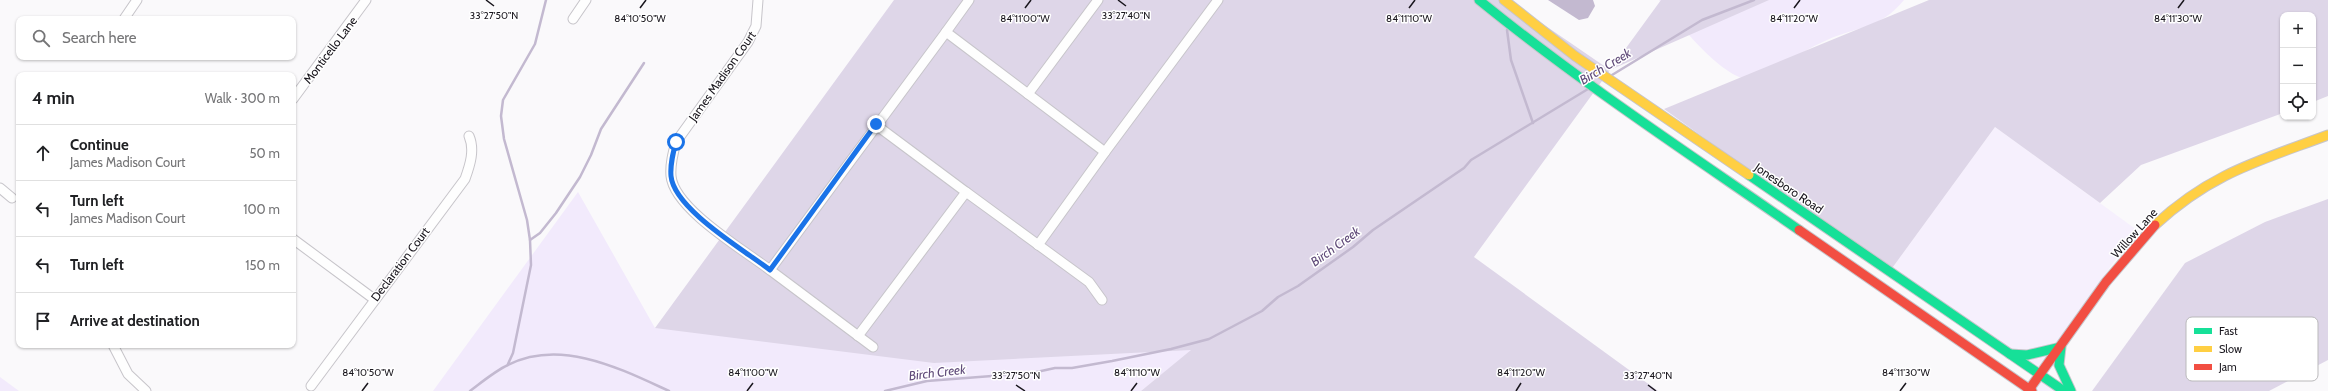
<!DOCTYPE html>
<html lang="en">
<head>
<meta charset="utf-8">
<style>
	body { margin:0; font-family:Cabin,sans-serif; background:#f2f2f2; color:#202124 }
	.controls { position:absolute; right:12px; top:12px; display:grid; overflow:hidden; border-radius:8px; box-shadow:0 1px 3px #0004 }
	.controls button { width:36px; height:36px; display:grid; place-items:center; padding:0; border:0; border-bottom:1px solid #e0e0e0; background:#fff; color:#202124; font:20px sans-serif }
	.stop { position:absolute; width:12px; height:12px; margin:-9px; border:3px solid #1a73e8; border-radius:50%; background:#fff }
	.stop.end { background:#1a73e8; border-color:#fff; box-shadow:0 1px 4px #0008 }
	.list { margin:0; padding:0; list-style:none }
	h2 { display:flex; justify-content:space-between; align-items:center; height:52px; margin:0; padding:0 16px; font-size:17px }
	h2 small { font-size:13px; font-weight:400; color:#757577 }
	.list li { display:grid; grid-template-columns:26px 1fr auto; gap:12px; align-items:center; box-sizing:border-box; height:56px; padding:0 16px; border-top:1px solid #e0e0e0 }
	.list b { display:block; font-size:15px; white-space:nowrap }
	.list p { margin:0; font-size:13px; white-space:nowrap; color:#757577 }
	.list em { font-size:13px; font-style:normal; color:#757577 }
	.icon { flex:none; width:22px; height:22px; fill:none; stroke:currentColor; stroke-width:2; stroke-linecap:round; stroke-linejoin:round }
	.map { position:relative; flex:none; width:2328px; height:391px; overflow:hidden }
	.search { position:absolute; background:#fff; box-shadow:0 1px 3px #0004; left:16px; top:16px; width:280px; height:44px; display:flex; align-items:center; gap:10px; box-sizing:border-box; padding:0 14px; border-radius:8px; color:#757577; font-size:15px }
	.panel { position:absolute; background:#fff; box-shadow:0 1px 3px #0004; left:16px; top:72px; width:280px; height:276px; border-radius:8px }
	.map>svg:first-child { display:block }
	.built { fill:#f6f0fd }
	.green { fill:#f2eafc }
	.forest { fill:#ded6e8 }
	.water { fill:#c3b9d0 }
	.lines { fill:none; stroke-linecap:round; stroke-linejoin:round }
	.stream { stroke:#c3b9d0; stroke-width:2.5 }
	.street-casing { stroke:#c7c5ca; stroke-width:11 }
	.fast-casing { stroke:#c7c5ca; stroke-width:11 }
	.slow-casing { stroke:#c7c5ca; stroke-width:11 }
	.jam-casing { stroke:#c7c5ca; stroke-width:11 }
	.street { stroke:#fefefe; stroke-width:9 }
	.fast { stroke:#16e098; stroke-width:9 }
	.slow { stroke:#ffcf43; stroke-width:9 }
	.jam { stroke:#f24e42; stroke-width:9 }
	.route { stroke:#1a73e8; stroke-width:5 }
	.ticks { fill:none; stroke:#19161d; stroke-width:1.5 }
	.labels { text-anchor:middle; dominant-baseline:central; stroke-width:3; stroke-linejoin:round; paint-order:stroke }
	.street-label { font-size:12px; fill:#19161d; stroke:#fff }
	.water-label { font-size:13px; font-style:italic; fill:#604b79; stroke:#fff }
	.key { fill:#fff; stroke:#bab9bb; stroke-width:1 }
	.key-label { font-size:11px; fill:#19161d }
	.ticks-label { font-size:10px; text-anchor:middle; fill:#19161d; stroke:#fff; stroke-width:3; stroke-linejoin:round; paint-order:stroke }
</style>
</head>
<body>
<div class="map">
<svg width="2328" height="391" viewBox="0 0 2328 391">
	<rect width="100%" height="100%" fill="#faf9fb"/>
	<path class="built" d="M1995,127L2137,230L2036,370L2061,391H2022L2035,372L1890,271Z"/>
	<g class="green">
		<path d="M1659,0H1904C1879,30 1858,26 1827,40C1809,48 1793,58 1776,68C1771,72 1764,78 1758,79C1727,88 1678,21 1659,0Z"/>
		<path d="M578,192L655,328L1192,350L1141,391H433Z"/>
		<path d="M0,377L19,391H0Z"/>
	</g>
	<g class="forest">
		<path d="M894,0H1508L1610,70L1661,0H1769L1610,70L1474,257L1658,391H1141L1191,350L934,363L655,328Z"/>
		<path d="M1929,0H2328V96L2313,102V15H2283V113L2141,165L2100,203L1995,127L1890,271L1664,109Z"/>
		<path d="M2328,199V360L2269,391H2092L2185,263L2265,222Z"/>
	</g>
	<path class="water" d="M1548,0H1593L1595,6L1588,18L1579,20Z"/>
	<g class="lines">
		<g class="stream">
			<path d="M1507,30L1511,60L1533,123"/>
			<path d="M1612,75L1702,20L1754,0"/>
			<path d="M530,240L540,233L556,213L580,177L591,155L601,129L644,63"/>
			<path d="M508,364L513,353L531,265L530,240L527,220L504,139L501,116L503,100L535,44L546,0"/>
			<path d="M470,391C482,382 495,371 508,365C561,338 621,369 669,391"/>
			<path d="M885,391L927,381L1032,373L1055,368H1072L1112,361L1171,349L1209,339L1262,311L1278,297L1298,286L1353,247L1373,230L1464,168L1471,160L1588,89"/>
		</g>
		<defs>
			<g id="street">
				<path d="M758,0L756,26L748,42L676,142C673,153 670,164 671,176C674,209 744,250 770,270"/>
				<path d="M969,0L946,32L1105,152L1218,0"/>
				<path d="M124,19L137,0"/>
				<path d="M573,19L586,0"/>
				<path d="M1028,94L1098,0"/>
				<path d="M293,99L366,0"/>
				<path d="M0,188L12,198"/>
				<path d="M966,192L1089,282L1102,300"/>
				<path d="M293,239L374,299"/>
				<path d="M1038,245L1105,152"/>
				<path d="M858,336L966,192L876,125"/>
				<path d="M113,345L128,374L146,391"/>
				<path d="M873,347L770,270L946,32"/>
				<path d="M311,386L465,179C470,165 475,150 469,136"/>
			</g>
			<g id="fast">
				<path d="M1479,0C1581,83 1691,155 1799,230"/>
				<path d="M1749,175L2064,391"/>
				<path d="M2010,354L2027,355L2061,347L2059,365L2071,391"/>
			</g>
			<g id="slow">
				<path d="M1504,0L1575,56L1749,175"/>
				<path d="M2155,225C2211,173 2259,161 2328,135"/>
			</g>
			<g id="jam">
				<path d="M1799,230L2032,391"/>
				<path d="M2028,391L2106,282L2155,225"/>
			</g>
		</defs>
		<use href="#street" class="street-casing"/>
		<use href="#fast" class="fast-casing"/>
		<use href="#slow" class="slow-casing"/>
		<use href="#jam" class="jam-casing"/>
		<use href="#street" class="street"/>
		<use href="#fast" class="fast"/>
		<use href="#slow" class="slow"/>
		<use href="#jam" class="jam"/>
	</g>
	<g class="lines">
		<path class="route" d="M676,142C673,153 670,164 671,176C674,209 744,250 770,270L876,124"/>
	</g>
	<path class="ticks" d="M486,0L494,6M1118,0L1126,6M640,8L646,0M1025,8L1031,0M1409,8L1415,0M1794,8L1800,0M2178,8L2184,0M1016,385L1025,391M1648,385L1656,391M362,391L368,383M747,391L753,383M1131,391L1137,383M1516,391L1521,383M1900,391L1906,383"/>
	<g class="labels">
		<g class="street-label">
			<text transform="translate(330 50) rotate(-53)">Monticello Lane</text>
			<text transform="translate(722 76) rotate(-55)">James Madison Court</text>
			<text transform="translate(1789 188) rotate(34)">Jonesboro Road</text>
			<text transform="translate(2134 233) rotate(-48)">Willow Lane</text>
			<text transform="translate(400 264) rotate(-53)">Declaration Court</text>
		</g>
		<g class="water-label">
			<text transform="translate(1605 66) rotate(-31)">Birch Creek</text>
			<text transform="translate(1335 246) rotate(-36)">Birch Creek</text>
			<text transform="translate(937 372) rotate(-7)">Birch Creek</text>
		</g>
	</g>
	<rect x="2186" y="317" width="132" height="64" rx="6" class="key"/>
	<rect x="2194" y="328" width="18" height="6" fill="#16e098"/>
	<rect x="2194" y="346" width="18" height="6" fill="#ffcf43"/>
	<rect x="2194" y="364" width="18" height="6" fill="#f24e42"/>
	<g class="key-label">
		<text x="2219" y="335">Fast</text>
		<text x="2219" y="353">Slow</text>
		<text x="2219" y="371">Jam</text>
	</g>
	<g class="ticks-label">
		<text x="1126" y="19">33°27'40"N</text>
		<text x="494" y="19">33°27'50"N</text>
		<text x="1025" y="22">84°11'00"W</text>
		<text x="640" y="22">84°10'50"W</text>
		<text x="1409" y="22">84°11'10"W</text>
		<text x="1794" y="22">84°11'20"W</text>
		<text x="2178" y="22">84°11'30"W</text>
		<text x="368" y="376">84°10'50"W</text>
		<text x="753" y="376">84°11'00"W</text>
		<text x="1137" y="376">84°11'10"W</text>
		<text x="1521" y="376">84°11'20"W</text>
		<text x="1906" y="376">84°11'30"W</text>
		<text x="1016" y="379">33°27'50"N</text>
		<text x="1648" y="379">33°27'40"N</text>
	</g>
</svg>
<div class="controls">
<button>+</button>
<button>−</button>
<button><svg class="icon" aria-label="locate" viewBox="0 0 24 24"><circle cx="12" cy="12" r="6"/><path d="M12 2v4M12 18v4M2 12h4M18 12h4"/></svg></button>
</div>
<div class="stop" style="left:676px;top:142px"></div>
<div class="stop end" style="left:876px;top:124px"></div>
<div class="search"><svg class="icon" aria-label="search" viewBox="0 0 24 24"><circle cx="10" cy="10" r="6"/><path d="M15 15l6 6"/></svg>Search here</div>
<section class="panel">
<h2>4 min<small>Walk · 300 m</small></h2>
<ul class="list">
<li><svg class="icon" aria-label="ahead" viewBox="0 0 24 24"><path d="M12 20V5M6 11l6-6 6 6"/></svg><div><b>Continue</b><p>James Madison Court</p></div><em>50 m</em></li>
<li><svg class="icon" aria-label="left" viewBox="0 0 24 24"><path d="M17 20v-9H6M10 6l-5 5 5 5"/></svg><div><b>Turn left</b><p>James Madison Court</p></div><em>100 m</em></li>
<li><svg class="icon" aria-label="left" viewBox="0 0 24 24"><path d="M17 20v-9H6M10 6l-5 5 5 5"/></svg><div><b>Turn left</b></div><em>150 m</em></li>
<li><svg class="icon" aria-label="arrive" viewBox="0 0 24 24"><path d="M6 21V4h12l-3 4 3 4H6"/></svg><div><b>Arrive at destination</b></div></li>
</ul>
</section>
</div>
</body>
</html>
